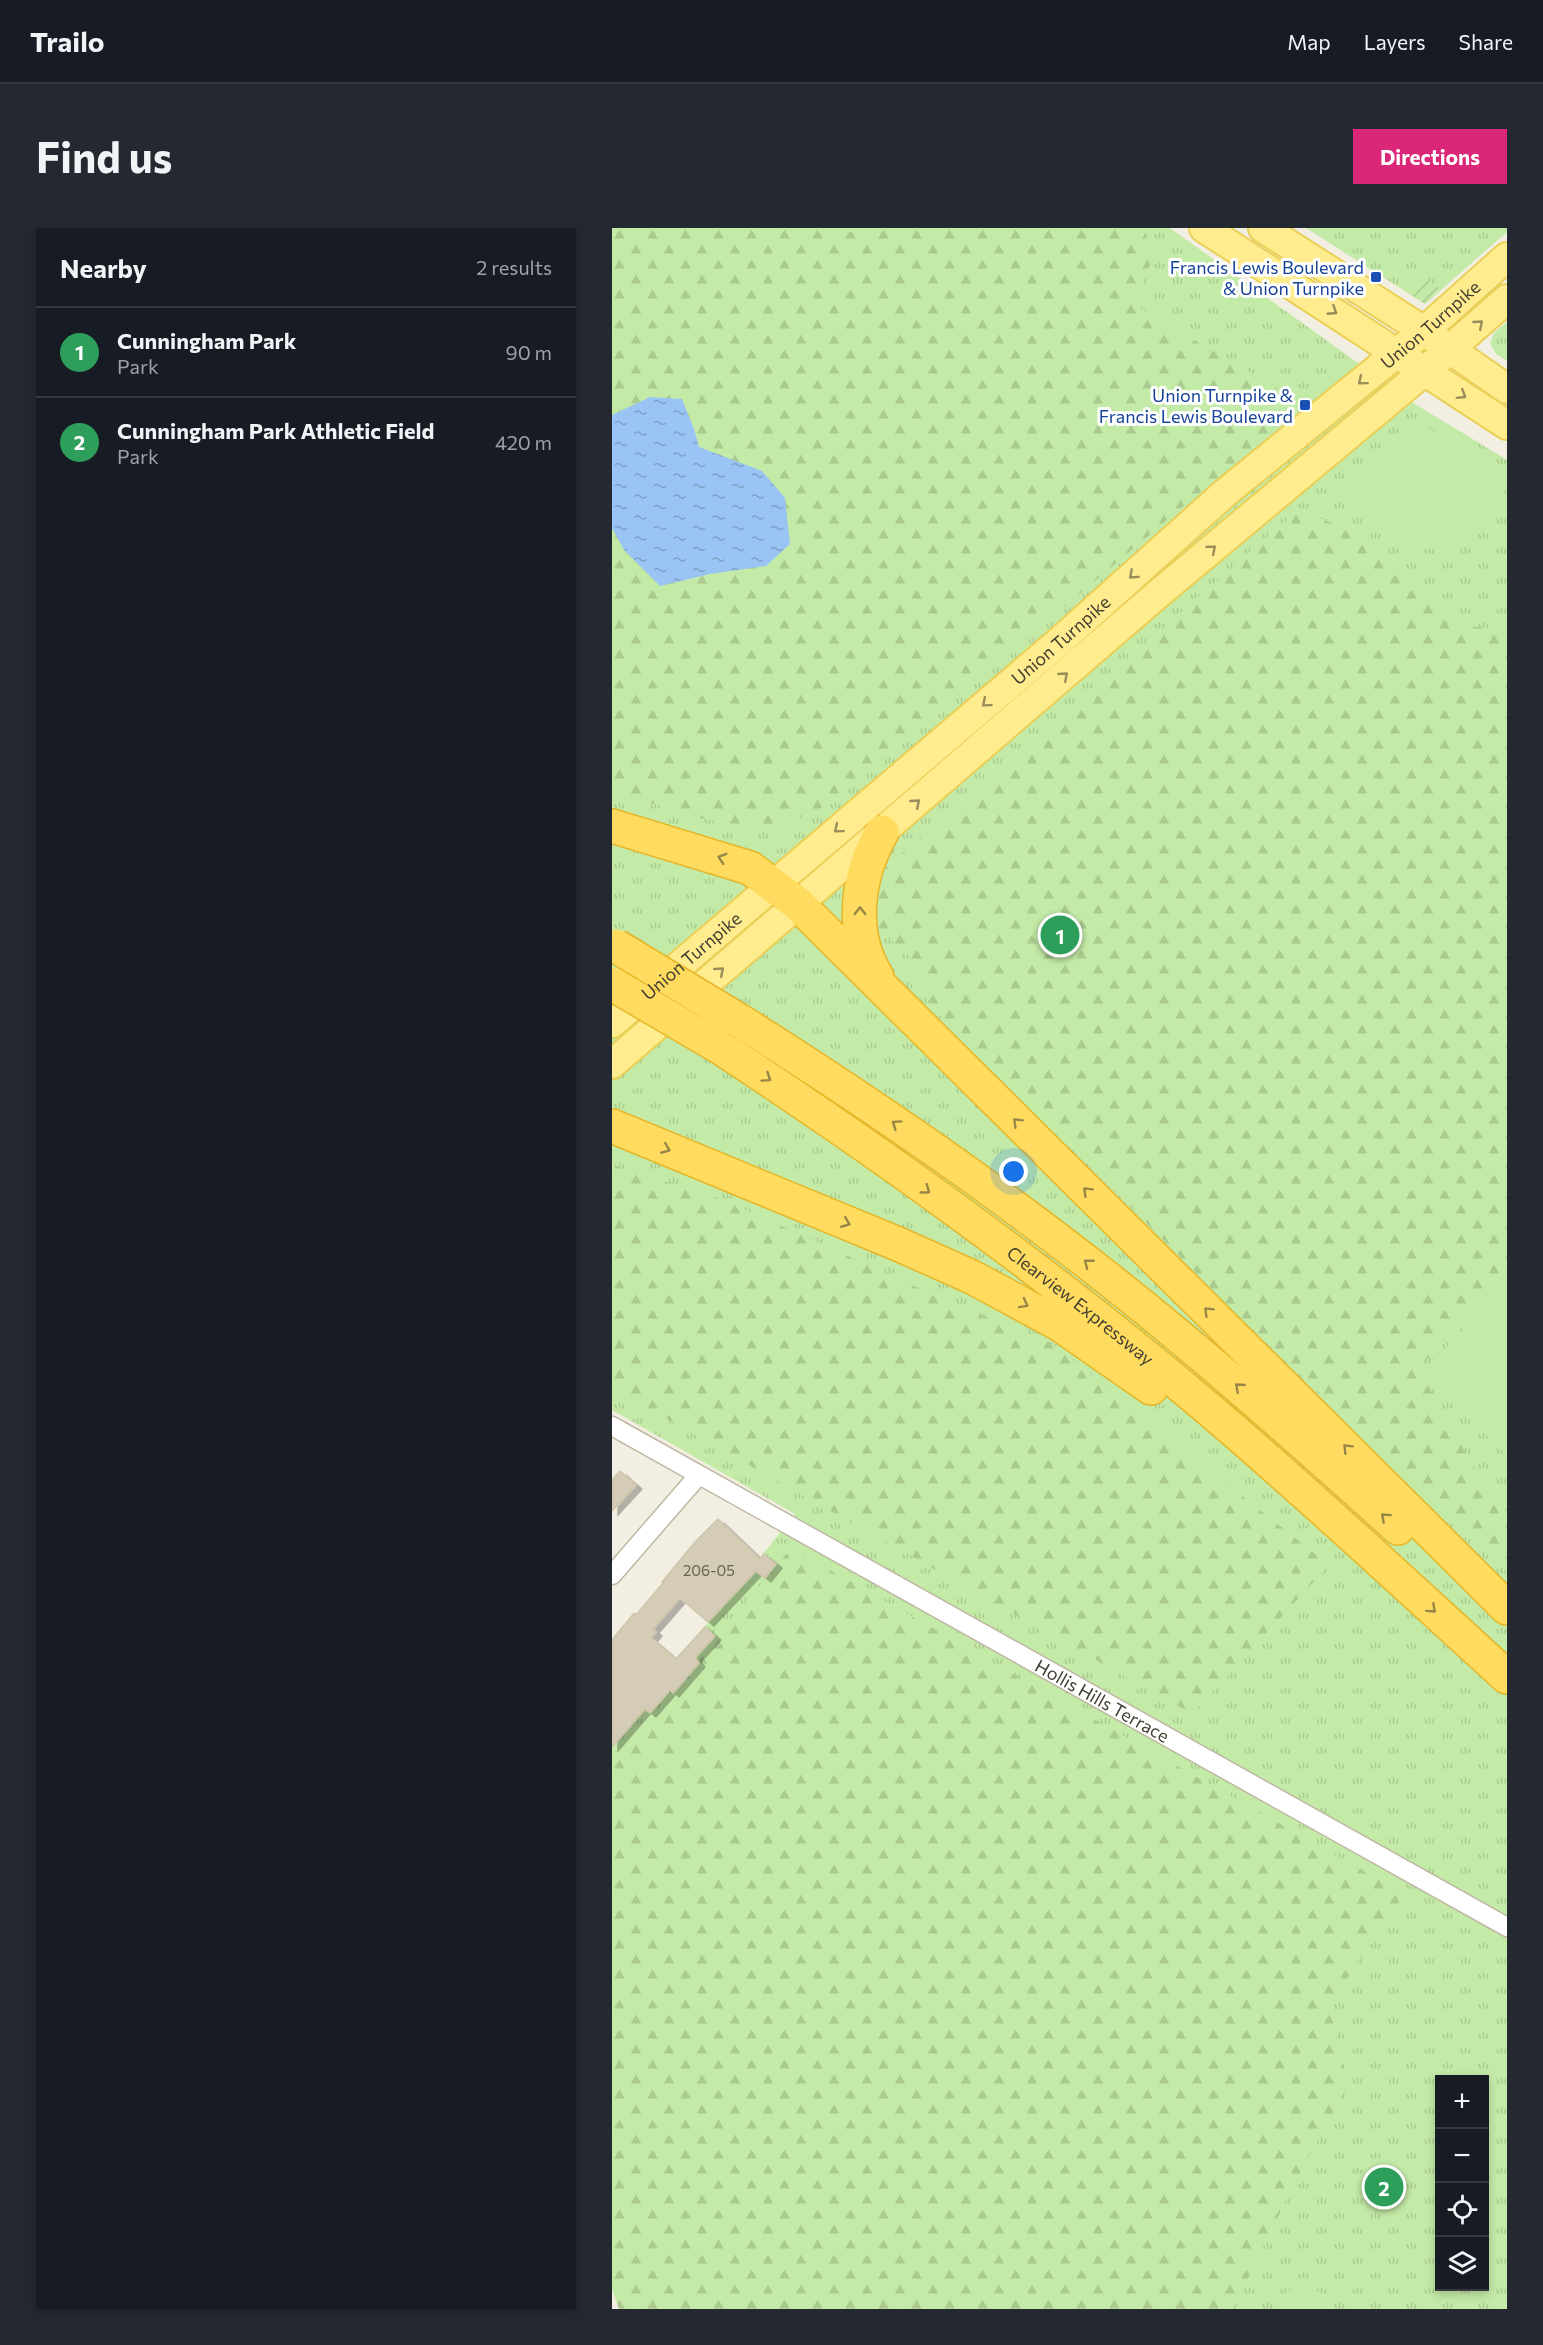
<!DOCTYPE html>
<html lang="en">
<head>
<meta charset="utf-8">
<style>
	body { margin:0; font-family:Commissioner,sans-serif; background:#242831; color:#f1f3f6 }
	.controls { position:absolute; right:18px; bottom:18px; display:grid; overflow:hidden; border-radius:0px; box-shadow:0 3px 9px #0003 }
	.controls button { width:54px; height:54px; display:grid; place-items:center; padding:0; border:0; border-bottom:2px solid #363941; background:#171b24; color:#f1f3f6; font:30px sans-serif }
	.you { position:absolute; left:402px; top:944px; width:21px; height:21px; margin:-15px; border:4px solid #fff; border-radius:50%; background:#1a73e8; box-shadow:0 0 0 9px #1a73e833 }
	.badge { display:grid; place-items:center; width:39px; height:39px; border-radius:50%; background:#db2777; color:#fff; font-size:20px; font-weight:700 }
	.pin { position:absolute; translate:-50% -50%; border:3px solid #fff; box-shadow:0 2px 6px #0006 }
	.list { margin:0; padding:0; list-style:none }
	h2 { display:flex; justify-content:space-between; align-items:center; height:78px; margin:0; padding:0 24px; font-size:26px }
	h2 small { font-size:20px; font-weight:400; color:#9ea1a6 }
	.list li { display:grid; grid-template-columns:39px 1fr auto; gap:18px; align-items:center; box-sizing:border-box; height:90px; padding:0 24px; border-top:2px solid #363941 }
	.list b { display:block; font-size:22px; white-space:nowrap }
	.list p { margin:0; font-size:20px; white-space:nowrap; color:#9ea1a6 }
	.list em { font-size:20px; font-style:normal; color:#9ea1a6 }
	.icon { flex:none; width:33px; height:33px; fill:none; stroke:currentColor; stroke-width:2; stroke-linecap:round; stroke-linejoin:round }
	.map { position:relative; flex:none; width:895px; height:2081px; overflow:hidden; border-radius:0px }
	header { display:flex; align-items:center; gap:36px; box-sizing:border-box; height:84px; padding:0 30px; background:#171b24; border-bottom:2px solid #363941 }
	header strong { font-size:28px }
	nav { display:flex; gap:33px; margin-inline-start:auto; font-size:21px }
	.intro { display:flex; align-items:center; justify-content:space-between; box-sizing:border-box; height:144px; padding:0 36px }
	h1 { margin:0; font-size:42px }
	.button { padding:15px 27px; border-radius:0px; background:#db2777; color:#fff; font-size:21px; font-weight:700 }
	main { display:flex; gap:36px; padding:0 36px }
	aside { flex:1; background:#171b24; border-radius:0px; box-shadow:0 3px 9px #0003 }
	.map>svg:first-child { display:block }
	.grass { fill:url(#grass-tufts); fill-rule:evenodd }
	.forest { fill:url(#forest-firs) }
	.garden { fill:url(#garden-furrows) }
	.pitch { fill:#c4eaa7 }
	.water { fill:url(#water-ripples) }
	.building { fill:#d4ccb7; stroke:#cfc5aa; stroke-width:1.5; filter:url(#shadow) }
	.lines { fill:none; stroke-linecap:round; stroke-linejoin:round }
	.street-casing { stroke:#beb8a4; stroke-width:21 }
	.primary-casing { stroke:#eacf58; stroke-width:32 }
	.highway-casing { stroke:#e6b628; stroke-width:36 }
	.street { stroke:#fff; stroke-width:18 }
	.primary { stroke:#ffec8e; stroke-width:28 }
	.highway { stroke:#ffdc60; stroke-width:33 }
	.highway-bridge-casing { stroke:#e6b628; stroke-width:36; stroke-linecap:butt }
	.highway-bridge { stroke:#ffdc60; stroke-width:33 }
	.oneway { stroke:#988d5b }
	.oneway2 { stroke:#988647 }
	.transit-dot { fill:#1a4fb4; stroke:#fff; stroke-width:2 }
	.labels { text-anchor:middle; dominant-baseline:central; stroke-width:6; stroke-linejoin:round; paint-order:stroke }
	.number-label { font-size:15px; fill:#686253 }
	.transit-label { font-size:18px; fill:#164399; stroke:#fff; text-anchor:end }
	.street-label { font-size:18px; fill:#443f32; stroke:#fff }
</style>
</head>
<body>
<header>
<strong>Trailo</strong>
<nav><a>Map</a><a>Layers</a><a>Share</a></nav>
</header>
<div class="intro"><h1>Find us</h1><a class="button">Directions</a></div>
<main>
<aside>
<h2>Nearby<small>2 results</small></h2>
<ul class="list">
<li><span class="badge" style="background:#2e9e5b">1</span><div><b>Cunningham Park</b><p>Park</p></div><em>90 m</em></li>
<li><span class="badge" style="background:#2e9e5b">2</span><div><b>Cunningham Park Athletic Field</b><p>Park</p></div><em>420 m</em></li>
</ul>
</aside>
<div class="map">
<svg width="895" height="2081" viewBox="0 0 895 2081">
	<defs>
		<pattern id="grass-tufts" width="24" height="20" patternUnits="userSpaceOnUse" patternTransform="scale(1.5)"><rect width="24" height="20" fill="#c4eaa7"/><path d="M3 7l-1-3M5 7V3M7 7l1-3M15 17l-1-3M17 17v-4M19 17l1-3" fill="none" stroke="#aaca90"/></pattern>
		<pattern id="forest-firs" width="22" height="20" patternUnits="userSpaceOnUse" patternTransform="scale(1.5)"><rect width="22" height="20" fill="#c4eaa7"/><path d="M5 1l3.5 6h-7zM16 11l3.5 6h-7z" fill="#aaca90"/></pattern>
		<pattern id="garden-furrows" width="10" height="10" patternUnits="userSpaceOnUse" patternTransform="scale(1.5)"><rect width="10" height="10" fill="#c4eaa7"/><path d="M-1 1l2-2M0 10L10 0M9 11l2-2" fill="none" stroke="#aaca90"/></pattern>
		<pattern id="water-ripples" width="26" height="14" patternUnits="userSpaceOnUse" patternTransform="scale(1.5)"><rect width="26" height="14" fill="#99c4f4"/><path d="M2 4q2-2 4 0t4 0M15 11q2-2 4 0t4 0" fill="none" stroke="#7ea1c6"/></pattern>
		<filter id="shadow"><feDropShadow dx="6" dy="4" stdDeviation="0" flood-color="#0004"/></filter>
	</defs>
	<rect width="100%" height="100%" fill="#f2efe2"/>
	<g class="grass">
		<path d="M0,0H558L803,176L895,232V2081H27L0,2041V1514L183,1286L0,1182ZM828,1852H873V2058H828Z"/>
		<path d="M694,0H895V4L813,76Z"/>
		<path d="M895,94V133L884,126L878,115L882,105Z"/>
	</g>
	<g class="forest">
		<path d="M0,0H209L246,5L266,0H519L534,5L538,37L520,76L674,165L664,200L220,575L157,603L81,589L0,562V300L12,322L48,358L98,346L178,316L173,270L150,243L87,220L82,201L38,169L0,187Z"/>
		<path d="M687,282L766,313L836,396L895,402V1044L808,1139L812,1152L880,1270L895,1284V1345L624,1085L322,782L299,730L267,700L263,668L272,641Z"/>
		<path d="M0,937L112,972L315,1064L439,1115L717,1337L580,1486L0,1160Z"/>
		<path d="M179,1320L792,1666L717,1777L736,1857L681,1958L621,2081H7L0,2061V1538Z"/>
	</g>
	<path class="garden" d="M809,47L829,62L813,76L794,64Z"/>
	<g class="pitch">
		<path d="M806,194L895,248V260L869,297L844,312L816,321C776,305 759,291 729,260Z"/>
		<path d="M895,1058V1228L810,1144Z"/>
		<path d="M873,1874L889,1969L873,1972Z"/>
		<path d="M690,2049L725,2081H660Z"/>
	</g>
	<path class="water" d="M38,169L70,171L82,201L87,219L150,243L173,270L178,316L154,338L98,346L48,358L12,322L0,300V187Z"/>
	<g class="building">
		<path d="M8,1243L24,1257L0,1283V1252Z"/>
		<path d="M106,1291L148,1331L152,1326L164,1336L153,1350L144,1343L96,1394L68,1370L41,1401L44,1404L39,1410L64,1431L93,1399L103,1408L83,1430L87,1435L61,1465L58,1462L38,1485L33,1481L0,1519V1412L22,1385L24,1387L51,1355L50,1354L83,1314Z"/>
	</g>
	<g class="lines">
		<defs>
			<g id="street">
				<path id="s1" d="M0,1198L895,1699"/>
				<path d="M0,1347L86,1248"/>
			</g>
			<g id="primary">
				<path d="M592,0L895,197"/>
				<path d="M651,0L812,103L895,161"/>
				<path id="s2" d="M0,795L448,413L613,265L812,103L895,29"/>
				<path d="M0,836L546,366L814,142L895,71"/>
			</g>
			<g id="highway">
				<path d="M0,598L138,640L186,676L895,1380"/>
				<path d="M265,749C237,704 245,648 270,604"/>
				<path d="M128,793C263,878 395,969 519,1069C611,1143 699,1221 786,1300"/>
				<path id="s3" d="M106,818C274,928 439,1047 592,1177C696,1265 795,1358 895,1449"/>
				<path d="M0,898L286,1016L360,1049L447,1096L539,1160"/>
			</g>
		</defs>
		<use href="#street" class="street-casing"/>
		<use href="#primary" class="primary-casing"/>
		<use href="#highway" class="highway-casing"/>
		<use href="#street" class="street"/>
		<use href="#primary" class="primary"/>
		<use href="#highway" class="highway"/>
		<defs>
			<g id="highway-bridge">
				<path d="M4,718L128,793"/>
				<path d="M0,756L106,818"/>
			</g>
		</defs>
		<use href="#highway-bridge" class="highway-bridge-casing"/>
		<use href="#highway-bridge" class="highway-bridge"/>
	</g>
	<defs><path id="oneway-chevron" d="M-2-3.5L2.5 0L-2 3.5" fill="none" stroke-width="1.6" stroke-linecap="round" stroke-linejoin="round" transform="scale(1.5)"/></defs>
	<g class="oneway">
		<use href="#oneway-chevron" transform="translate(721 83) rotate(33)"/>
		<use href="#oneway-chevron" transform="translate(867 96) rotate(-41)"/>
		<use href="#oneway-chevron" transform="translate(750 153) rotate(140)"/>
		<use href="#oneway-chevron" transform="translate(850 167) rotate(32)"/>
		<use href="#oneway-chevron" transform="translate(600 321) rotate(-40)"/>
		<use href="#oneway-chevron" transform="translate(521 347) rotate(138)"/>
		<use href="#oneway-chevron" transform="translate(452 448) rotate(-41)"/>
		<use href="#oneway-chevron" transform="translate(374 475) rotate(140)"/>
		<use href="#oneway-chevron" transform="translate(304 575) rotate(-41)"/>
		<use href="#oneway-chevron" transform="translate(226 601) rotate(140)"/>
		<use href="#oneway-chevron" transform="translate(108 743) rotate(-41)"/>
	</g>
	<g class="oneway2">
		<use href="#oneway-chevron" transform="translate(110 630) rotate(-163)"/>
		<use href="#oneway-chevron" transform="translate(248 683) rotate(-90)"/>
		<use href="#oneway-chevron" transform="translate(155 850) rotate(34)"/>
		<use href="#oneway-chevron" transform="translate(405 894) rotate(-135)"/>
		<use href="#oneway-chevron" transform="translate(284 896) rotate(-145)"/>
		<use href="#oneway-chevron" transform="translate(54 921) rotate(22)"/>
		<use href="#oneway-chevron" transform="translate(314 962) rotate(36)"/>
		<use href="#oneway-chevron" transform="translate(475 963) rotate(-135)"/>
		<use href="#oneway-chevron" transform="translate(234 995) rotate(22)"/>
		<use href="#oneway-chevron" transform="translate(476 1035) rotate(-142)"/>
		<use href="#oneway-chevron" transform="translate(412 1076) rotate(29)"/>
		<use href="#oneway-chevron" transform="translate(596 1083) rotate(-135)"/>
		<use href="#oneway-chevron" transform="translate(627 1159) rotate(-139)"/>
		<use href="#oneway-chevron" transform="translate(735 1220) rotate(-135)"/>
		<use href="#oneway-chevron" transform="translate(773 1289) rotate(-138)"/>
		<use href="#oneway-chevron" transform="translate(820 1381) rotate(42)"/>
	</g>
	<g class="transit-dot">
		<rect x="758" y="43" width="12" height="12" rx="3"/>
		<rect x="687" y="171" width="12" height="12" rx="3"/>
	</g>
	<g class="labels">
		<g class="number-label">
			<text x="97" y="1342">206-05</text>
		</g>
		<g class="transit-label">
			<text x="752" y="39">Francis Lewis Boulevard<tspan x="752" dy="21">&amp; Union Turnpike</tspan></text>
			<text x="681" y="167">Union Turnpike &amp;<tspan x="681" dy="21">Francis Lewis Boulevard</tspan></text>
		</g>
		<g class="street-label">
			<text stroke="none"><textPath href="#s2" startOffset="1076">Union Turnpike</textPath></text>
			<text stroke="none"><textPath href="#s2" startOffset="590">Union Turnpike</textPath></text>
			<text stroke="none"><textPath href="#s2" startOffset="104">Union Turnpike</textPath></text>
			<text stroke="none"><textPath href="#s3" startOffset="446">Clearview Expressway</textPath></text>
			<text stroke="none"><textPath href="#s1" startOffset="562">Hollis Hills Terrace</textPath></text>
		</g>
	</g>
</svg>
<div class="controls">
<button>+</button>
<button>−</button>
<button><svg class="icon" aria-label="locate" viewBox="0 0 24 24"><circle cx="12" cy="12" r="6"/><path d="M12 2v4M12 18v4M2 12h4M18 12h4"/></svg></button>
<button><svg class="icon" aria-label="layers" viewBox="0 0 24 24"><path d="M12 4l9 5-9 5-9-5zM3 14l9 5 9-5"/></svg></button>
</div>
<div class="you"></div>
<div class="pin badge" style="left:448px;top:707px;background:#2e9e5b">1</div>
<div class="pin badge" style="left:772px;top:1959px;background:#2e9e5b">2</div>
</div>
</main>
</body>
</html>
